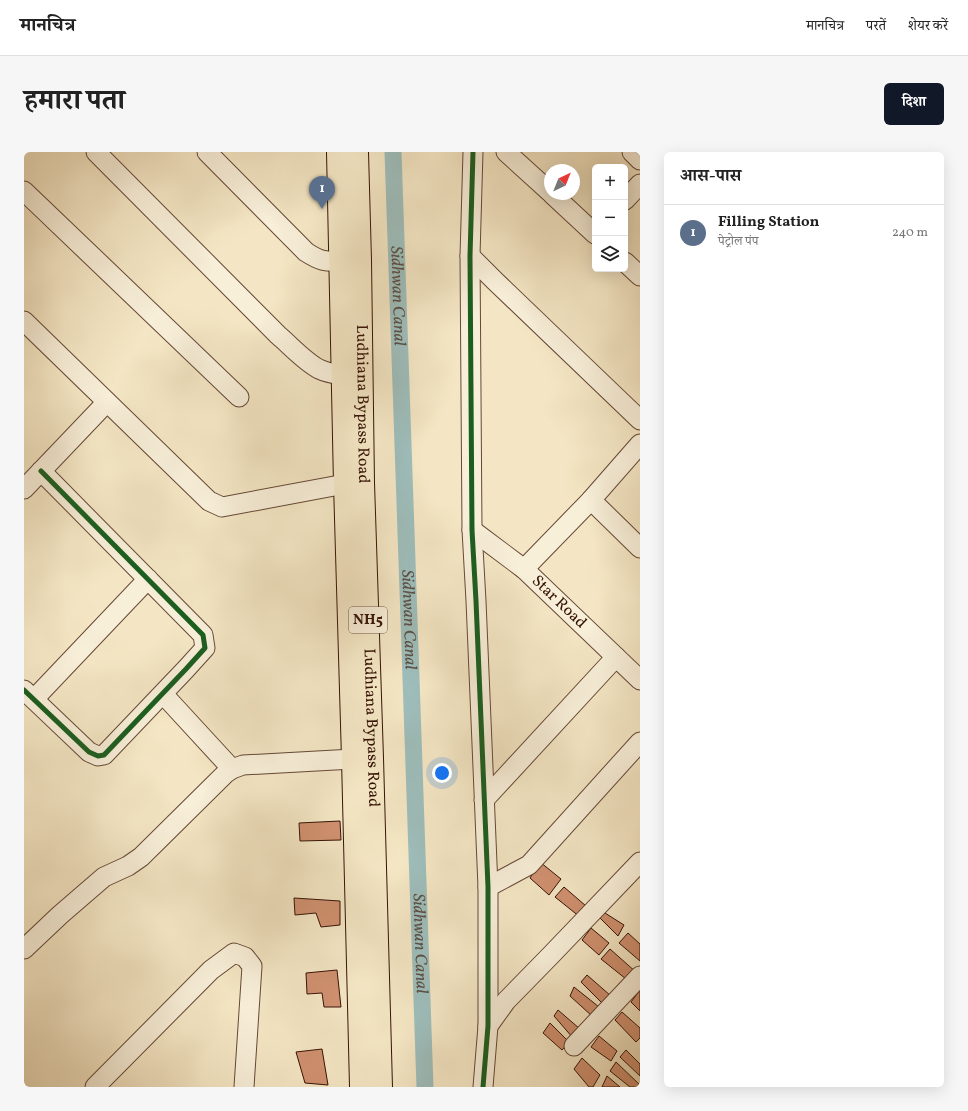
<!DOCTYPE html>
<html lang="hi">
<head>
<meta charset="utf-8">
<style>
	body { margin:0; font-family:Vollkorn,"Noto Serif Devanagari",serif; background:#f6f6f6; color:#222 }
	.controls { position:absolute; right:12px; top:12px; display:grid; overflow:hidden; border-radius:6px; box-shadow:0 4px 16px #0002 }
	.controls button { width:36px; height:36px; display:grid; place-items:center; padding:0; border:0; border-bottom:1px solid #e0e0e0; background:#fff; color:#222; font:20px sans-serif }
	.compass { position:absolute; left:520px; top:12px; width:36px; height:36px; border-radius:50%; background:#fff; box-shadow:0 4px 16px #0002; rotate:43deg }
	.you { position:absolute; left:418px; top:621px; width:14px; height:14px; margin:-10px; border:3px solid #fff; border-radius:50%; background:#1a73e8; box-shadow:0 0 0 6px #1a73e833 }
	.badge { display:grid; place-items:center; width:26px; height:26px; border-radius:50%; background:#111827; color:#fff; font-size:13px; font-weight:700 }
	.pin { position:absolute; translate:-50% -33px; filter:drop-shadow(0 1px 2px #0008) }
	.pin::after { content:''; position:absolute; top:21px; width:14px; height:12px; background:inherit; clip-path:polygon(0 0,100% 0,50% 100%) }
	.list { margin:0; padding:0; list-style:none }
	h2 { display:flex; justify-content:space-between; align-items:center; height:52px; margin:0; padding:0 16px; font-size:17px }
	h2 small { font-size:13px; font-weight:400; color:#767676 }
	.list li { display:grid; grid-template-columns:26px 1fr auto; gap:12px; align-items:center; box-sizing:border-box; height:56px; padding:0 16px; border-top:1px solid #e0e0e0 }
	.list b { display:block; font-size:15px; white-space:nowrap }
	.list p { margin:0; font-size:13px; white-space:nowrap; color:#767676 }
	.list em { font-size:13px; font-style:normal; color:#767676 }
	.icon { flex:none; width:22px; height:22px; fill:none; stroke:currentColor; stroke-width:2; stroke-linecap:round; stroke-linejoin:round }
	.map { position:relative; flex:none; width:616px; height:935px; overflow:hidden; border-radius:6px }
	header { display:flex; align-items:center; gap:24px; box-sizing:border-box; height:56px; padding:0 20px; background:#fff; border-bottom:1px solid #e0e0e0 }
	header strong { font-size:19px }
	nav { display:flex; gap:22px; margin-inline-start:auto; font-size:14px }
	.intro { display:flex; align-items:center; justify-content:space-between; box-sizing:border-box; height:96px; padding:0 24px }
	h1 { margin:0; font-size:28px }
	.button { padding:10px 18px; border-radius:6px; background:#111827; color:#fff; font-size:14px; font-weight:700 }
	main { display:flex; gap:24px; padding:0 24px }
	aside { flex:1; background:#fff; border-radius:6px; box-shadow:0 4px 16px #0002 }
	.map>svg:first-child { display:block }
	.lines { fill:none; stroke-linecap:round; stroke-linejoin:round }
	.canal { stroke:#9ebebc; stroke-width:17 }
	.building { fill:#d09170; stroke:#351306 }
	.minor-casing { stroke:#654836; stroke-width:21 }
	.highway-casing { stroke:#351306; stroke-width:24 }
	.minor { stroke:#f8efd9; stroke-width:19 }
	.highway { stroke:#f4e6c4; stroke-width:22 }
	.cycleway-casing { stroke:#f8efd9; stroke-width:8 }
	.cycleway { stroke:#1b5e20; stroke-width:5 }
	.labels { text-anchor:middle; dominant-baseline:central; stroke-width:3; stroke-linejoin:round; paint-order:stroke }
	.shield { fill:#f8efd9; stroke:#705545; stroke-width:1 }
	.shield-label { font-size:15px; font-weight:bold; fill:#351306 }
	.street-label { font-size:16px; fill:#351306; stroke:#f8efd9 }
	.water-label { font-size:17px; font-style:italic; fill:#5a4f46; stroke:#f8efd9 }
</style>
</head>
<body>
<header>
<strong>मानचित्र</strong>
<nav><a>मानचित्र</a><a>परतें</a><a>शेयर करें</a></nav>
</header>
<div class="intro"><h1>हमारा पता</h1><a class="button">दिशा</a></div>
<main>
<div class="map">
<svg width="616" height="935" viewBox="0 0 616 935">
	<rect width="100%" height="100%" fill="#f4e6c4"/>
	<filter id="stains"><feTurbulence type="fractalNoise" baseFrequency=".005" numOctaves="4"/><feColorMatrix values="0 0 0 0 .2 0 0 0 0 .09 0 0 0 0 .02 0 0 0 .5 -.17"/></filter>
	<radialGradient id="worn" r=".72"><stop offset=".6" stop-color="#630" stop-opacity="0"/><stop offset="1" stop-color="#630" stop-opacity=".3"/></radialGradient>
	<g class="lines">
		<path class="canal" id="s1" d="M369,0L401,935"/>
	</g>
	<g class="building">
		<path d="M316,669L317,688L276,689L275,671Z"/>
		<path d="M516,710L537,727L525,743L506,726Z"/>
		<path d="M540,735L562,754L556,765L531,745Z"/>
		<path d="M270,746L316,749V773L297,775L292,761L271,763Z"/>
		<path d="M581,761L600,773L594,784L573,763Z"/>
		<path d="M567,776L585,791L575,803L558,788Z"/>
		<path d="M604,781L616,792V809L595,791Z"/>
		<path d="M586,797L613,821L602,827L577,807Z"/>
		<path d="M313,818L317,855H300L298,841L283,842L282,821Z"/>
		<path d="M563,823L587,844L578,851L557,830Z"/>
		<path d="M550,835L575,855L568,864L546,844Z"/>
		<path d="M616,838V859L607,850Z"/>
		<path d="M534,858L556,877L549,886L530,864Z"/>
		<path d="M598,860L616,876V886L612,890L591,868Z"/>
		<path d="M526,871L545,890L538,898L519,881Z"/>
		<path d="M575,884L593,899L587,909L567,895Z"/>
		<path d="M298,897L304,933L281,931L272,900Z"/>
		<path d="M602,898L616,912V924L596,905Z"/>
		<path d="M558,906L576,923L569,935H565L550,917Z"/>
		<path d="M592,910L616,933L615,935H606L586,919Z"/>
		<path d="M583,924L596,935H578Z"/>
	</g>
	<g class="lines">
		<defs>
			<g id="minor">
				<path d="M72,0L254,183C267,194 280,209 295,217C303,221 311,222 319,223"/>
				<path d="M183,0L282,100C296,109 301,110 317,109"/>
				<path d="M449,0L446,104L448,378L452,449L464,735V874L459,935"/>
				<path d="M482,0L526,40"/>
				<path d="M608,0L616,8"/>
				<path d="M0,39L215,245"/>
				<path d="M528,42L571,82"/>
				<path d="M601,48L616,32"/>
				<path d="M446,104L471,129L616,268"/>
				<path d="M601,110L616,124"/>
				<path d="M0,169L185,349L198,355L321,332"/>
				<path d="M0,337L83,250"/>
				<path d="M567,348L616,396"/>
				<path id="s2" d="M448,378L500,417L616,528"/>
				<path d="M500,417L567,348L616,292"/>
				<path d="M0,538L65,600L74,604L80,603L162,517L181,496L179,483L17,319"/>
				<path d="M139,542L208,617"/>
				<path d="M10,547L124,427"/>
				<path d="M460,648L592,505"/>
				<path d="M464,735L505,713L616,590"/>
				<path d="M0,797L36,763L80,725L104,714L117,705L202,621L208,617L219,613L329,607"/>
				<path d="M464,874L482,849L527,803L616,710"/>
				<path d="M550,894L616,824"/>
				<path d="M71,935L187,818L210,801L221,805L228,814L220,935"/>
			</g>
			<g id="highway">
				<path d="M314,0L321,332L329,607L337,935"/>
				<path id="s3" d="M333,0L336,108L339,331L348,606L357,935"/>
			</g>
		</defs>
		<use href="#minor" class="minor-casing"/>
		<use href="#highway" class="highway-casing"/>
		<use href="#minor" class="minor"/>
		<use href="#highway" class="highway"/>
		<defs>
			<g id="cycleway">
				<path d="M449,0L446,104L448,378L452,449L464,735V874L459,935"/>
				<path d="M0,538L65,600L74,604L80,603L162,517L181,496L179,483L17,319"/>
			</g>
		</defs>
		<use href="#cycleway" class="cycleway-casing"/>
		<use href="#cycleway" class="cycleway"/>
	</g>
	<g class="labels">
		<rect class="shield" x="325" y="455" width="38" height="26" rx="3"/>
		<g class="shield-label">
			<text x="344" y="468">NH5</text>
		</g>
		<g class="street-label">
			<text stroke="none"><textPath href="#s3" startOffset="252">Ludhiana Bypass Road</textPath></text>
			<text stroke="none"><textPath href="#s2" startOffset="113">Star Road</textPath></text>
			<text stroke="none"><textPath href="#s3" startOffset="576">Ludhiana Bypass Road</textPath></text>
		</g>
		<g class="water-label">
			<text stroke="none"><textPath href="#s1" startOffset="144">Sidhwan Canal</textPath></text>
			<text stroke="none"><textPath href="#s1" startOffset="468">Sidhwan Canal</textPath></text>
			<text stroke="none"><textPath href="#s1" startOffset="792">Sidhwan Canal</textPath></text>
		</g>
	</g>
	<rect width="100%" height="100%" filter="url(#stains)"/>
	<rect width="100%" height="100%" fill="url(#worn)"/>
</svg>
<div class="controls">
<button>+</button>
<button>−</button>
<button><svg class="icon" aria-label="layers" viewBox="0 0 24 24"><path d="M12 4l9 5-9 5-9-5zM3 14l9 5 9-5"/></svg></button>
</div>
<svg class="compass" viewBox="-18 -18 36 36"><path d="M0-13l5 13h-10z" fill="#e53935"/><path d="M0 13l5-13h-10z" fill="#767676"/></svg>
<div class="you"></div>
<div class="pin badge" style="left:298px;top:57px;background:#5c6f8a">1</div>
</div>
<aside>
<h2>आस-पास<small></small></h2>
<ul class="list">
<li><span class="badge" style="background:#5c6f8a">1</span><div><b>Filling Station</b><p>पेट्रोल पंप</p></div><em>240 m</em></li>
</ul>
</aside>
</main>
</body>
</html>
